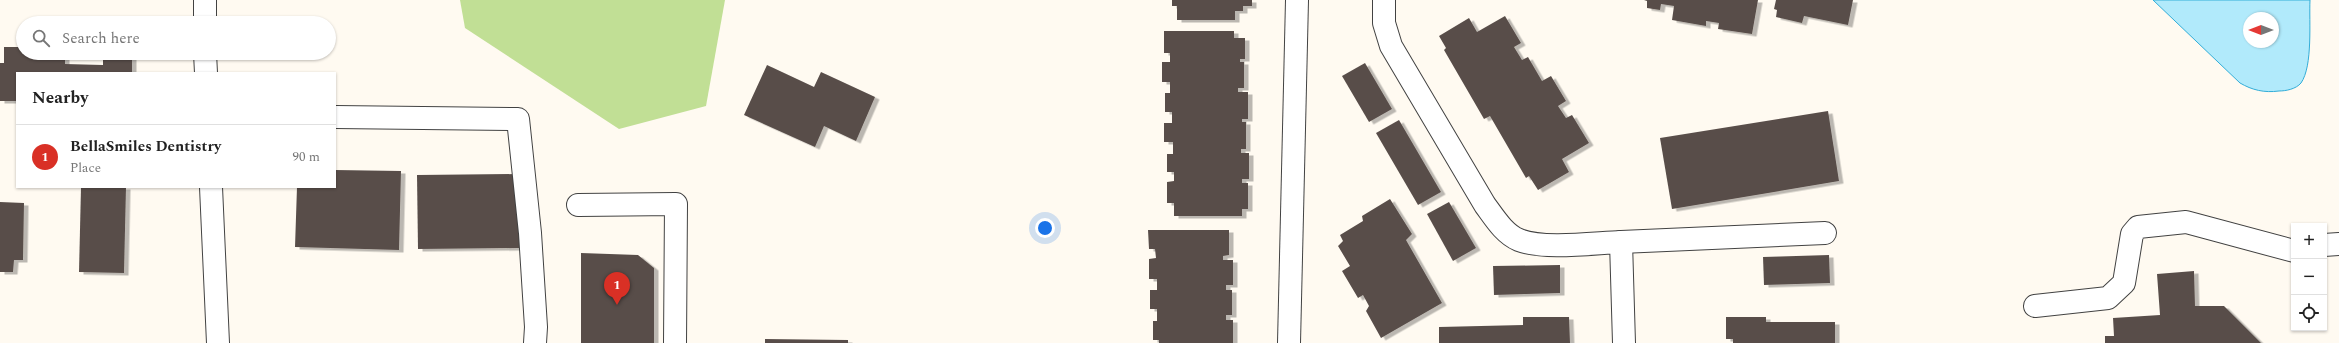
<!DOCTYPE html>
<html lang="en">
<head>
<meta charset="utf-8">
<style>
	body { margin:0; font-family:Spectral,serif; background:#f6f6f6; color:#222 }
	.controls { position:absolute; right:12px; bottom:12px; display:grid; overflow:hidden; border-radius:0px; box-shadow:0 1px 3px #0004 }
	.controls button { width:36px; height:36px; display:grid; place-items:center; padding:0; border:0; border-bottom:1px solid #e0e0e0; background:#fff; color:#222; font:20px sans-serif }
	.compass { position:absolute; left:2243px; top:12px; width:36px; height:36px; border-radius:50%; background:#fff; box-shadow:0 1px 3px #0004; rotate:270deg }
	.you { position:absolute; left:1045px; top:228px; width:14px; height:14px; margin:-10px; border:3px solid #fff; border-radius:50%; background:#1a73e8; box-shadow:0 0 0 6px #1a73e833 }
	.badge { display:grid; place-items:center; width:26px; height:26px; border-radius:50%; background:#d93025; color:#fff; font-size:13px; font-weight:700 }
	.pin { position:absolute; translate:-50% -33px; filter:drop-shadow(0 1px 2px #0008) }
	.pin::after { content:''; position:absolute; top:21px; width:14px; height:12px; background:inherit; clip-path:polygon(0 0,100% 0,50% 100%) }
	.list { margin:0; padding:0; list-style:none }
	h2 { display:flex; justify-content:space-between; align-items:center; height:52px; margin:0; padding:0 16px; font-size:17px }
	h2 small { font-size:13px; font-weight:400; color:#767676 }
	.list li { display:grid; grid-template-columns:26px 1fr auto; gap:12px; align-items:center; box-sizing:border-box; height:64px; padding:0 16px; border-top:1px solid #e0e0e0 }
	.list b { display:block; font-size:15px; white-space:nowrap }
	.list p { margin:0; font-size:13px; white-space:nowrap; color:#767676 }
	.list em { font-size:13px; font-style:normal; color:#767676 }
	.icon { flex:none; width:22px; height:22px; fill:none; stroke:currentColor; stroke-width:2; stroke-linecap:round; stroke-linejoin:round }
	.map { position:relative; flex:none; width:2339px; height:343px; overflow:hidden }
	.search { position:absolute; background:#fff; box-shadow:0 1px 3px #0004; left:16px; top:16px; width:320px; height:44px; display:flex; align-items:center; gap:10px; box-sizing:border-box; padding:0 14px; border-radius:22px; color:#767676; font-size:15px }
	.panel { position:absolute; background:#fff; box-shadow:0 1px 3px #0004; left:16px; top:72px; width:320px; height:116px; border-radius:0px }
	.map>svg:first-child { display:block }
	.forest { fill:#c1df95 }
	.water { fill:#b1eafb; stroke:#32add8; fill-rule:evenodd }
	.building { fill:#594e4a; filter:url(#shadow) }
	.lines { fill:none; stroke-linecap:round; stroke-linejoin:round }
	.minor-casing { stroke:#424242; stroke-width:24 }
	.minor { stroke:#fff; stroke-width:22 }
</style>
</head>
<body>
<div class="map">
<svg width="2339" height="343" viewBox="0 0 2339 343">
	<defs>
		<filter id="shadow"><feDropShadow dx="4.5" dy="2.5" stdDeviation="0" flood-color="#0004"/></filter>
	</defs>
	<rect width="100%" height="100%" fill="#fffaf1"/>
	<path class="forest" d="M460,0H725L706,106L619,129L465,28Z"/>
	<path class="water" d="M2153,0H2310C2309,21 2313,66 2301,83C2296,89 2286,91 2279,91C2264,93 2252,90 2240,83ZM2249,18H2273V42H2249Z"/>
	<g class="building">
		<path d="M1172,0H1252V6H1243V11H1235V20H1177V6H1172Z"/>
		<path d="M1644,0H1758L1752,34L1718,29L1719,23L1706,21V26L1672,20L1674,6L1661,4L1660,10L1647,8V1Z"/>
		<path d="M1776,0H1853L1848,25L1804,16L1802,23L1776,17L1777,10L1774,9Z"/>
		<path d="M1505,16L1521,43L1514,47L1522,60L1528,57L1542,81L1551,76L1566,101L1558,106L1566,118L1572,115L1589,143L1562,159L1569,172L1538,190L1529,176L1526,178L1490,116L1484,119L1444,50L1446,48L1439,36L1469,18L1477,32Z"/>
		<path d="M1164,31H1234V38H1245V59H1240V62H1244V88H1238V92H1248V119H1242V122H1246V149H1241V153H1249V179H1242V183H1248V209H1242V216H1174V203H1167V182L1174,181V172H1167V154H1173V142H1164V123H1172V112H1165V93H1170V82H1162V62H1170V53H1164Z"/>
		<path d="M4,47H23V53H65V64L103,65V53H132V73H17V101H0V63H4Z"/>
		<path d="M1365,63L1392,109L1369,122L1342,76Z"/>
		<path d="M767,65L814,87L821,72L875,97L856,141L824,126L815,147L744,115Z"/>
		<path d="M1828,111L1839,181L1672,209L1660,138Z"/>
		<path d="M1399,120L1441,192L1418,205L1376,133Z"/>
		<path d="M335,170L401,171L399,250L295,247L297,187H335Z"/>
		<path d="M519,174V248L418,249L417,175Z"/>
		<path d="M81,187H126L124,273L79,272Z"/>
		<path d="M1390,199L1412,234L1406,240L1442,303L1381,338L1366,311L1369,306L1363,295L1358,298L1342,271L1350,266L1338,246L1343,241L1340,235L1363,221L1362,216Z"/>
		<path d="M0,202L24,203L23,260H14L13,272H0Z"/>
		<path d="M1449,202L1476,248L1453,261L1427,214Z"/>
		<path d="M1148,230H1229V255L1223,256V260H1233V285H1226V290H1232V315H1226V320H1233V343H1159V340H1153V321H1157V309H1150V290H1157V279H1149V259L1156,258L1155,249H1149Z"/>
		<path d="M581,253L638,255L654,268V343H581Z"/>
		<path d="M1829,255L1830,283L1764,285L1763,257Z"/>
		<path d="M1560,265V293L1494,295L1493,266Z"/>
		<path d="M2194,271L2195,306H2224L2261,343H2105V336H2114L2113,318L2160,315L2157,274Z"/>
		<path d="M1523,317H1569L1570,343H1439V327L1523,325Z"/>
		<path d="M1726,317H1766V322H1835V343H1733V339H1726Z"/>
		<path d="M765,339L848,340V343H765Z"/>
	</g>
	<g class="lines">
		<defs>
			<g id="minor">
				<path d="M205,0V23"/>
				<path d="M1384,0V23L1391,46L1485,205C1494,217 1504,234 1519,240C1544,250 1594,243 1621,242L1624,343"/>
				<path d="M205,53L206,73"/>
				<path d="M335,117L518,119L530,233L536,327L535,343"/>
				<path d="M211,187L218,343"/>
				<path d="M578,205L676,204L675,343"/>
				<path d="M1621,242L1825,233"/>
				<path d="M2324,245L2339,244"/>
				<path d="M2035,306L2108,298L2124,283L2132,234L2138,227L2186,222L2294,251"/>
				<path d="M1289,343L1297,0"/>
			</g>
		</defs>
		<use href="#minor" class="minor-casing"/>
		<use href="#minor" class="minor"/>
	</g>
</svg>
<div class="controls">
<button>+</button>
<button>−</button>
<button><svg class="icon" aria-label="locate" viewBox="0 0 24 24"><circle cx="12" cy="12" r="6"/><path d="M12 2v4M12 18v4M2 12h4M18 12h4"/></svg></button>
</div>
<svg class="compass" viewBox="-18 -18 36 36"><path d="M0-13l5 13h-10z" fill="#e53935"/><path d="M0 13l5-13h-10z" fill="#767676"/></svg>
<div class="you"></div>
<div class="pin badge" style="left:617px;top:305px">1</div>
<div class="search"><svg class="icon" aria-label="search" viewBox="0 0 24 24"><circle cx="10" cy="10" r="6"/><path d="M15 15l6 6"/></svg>Search here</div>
<section class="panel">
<h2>Nearby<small></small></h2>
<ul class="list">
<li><span class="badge">1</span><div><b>BellaSmiles Dentistry</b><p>Place</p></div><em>90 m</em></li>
</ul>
</section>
</div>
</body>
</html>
